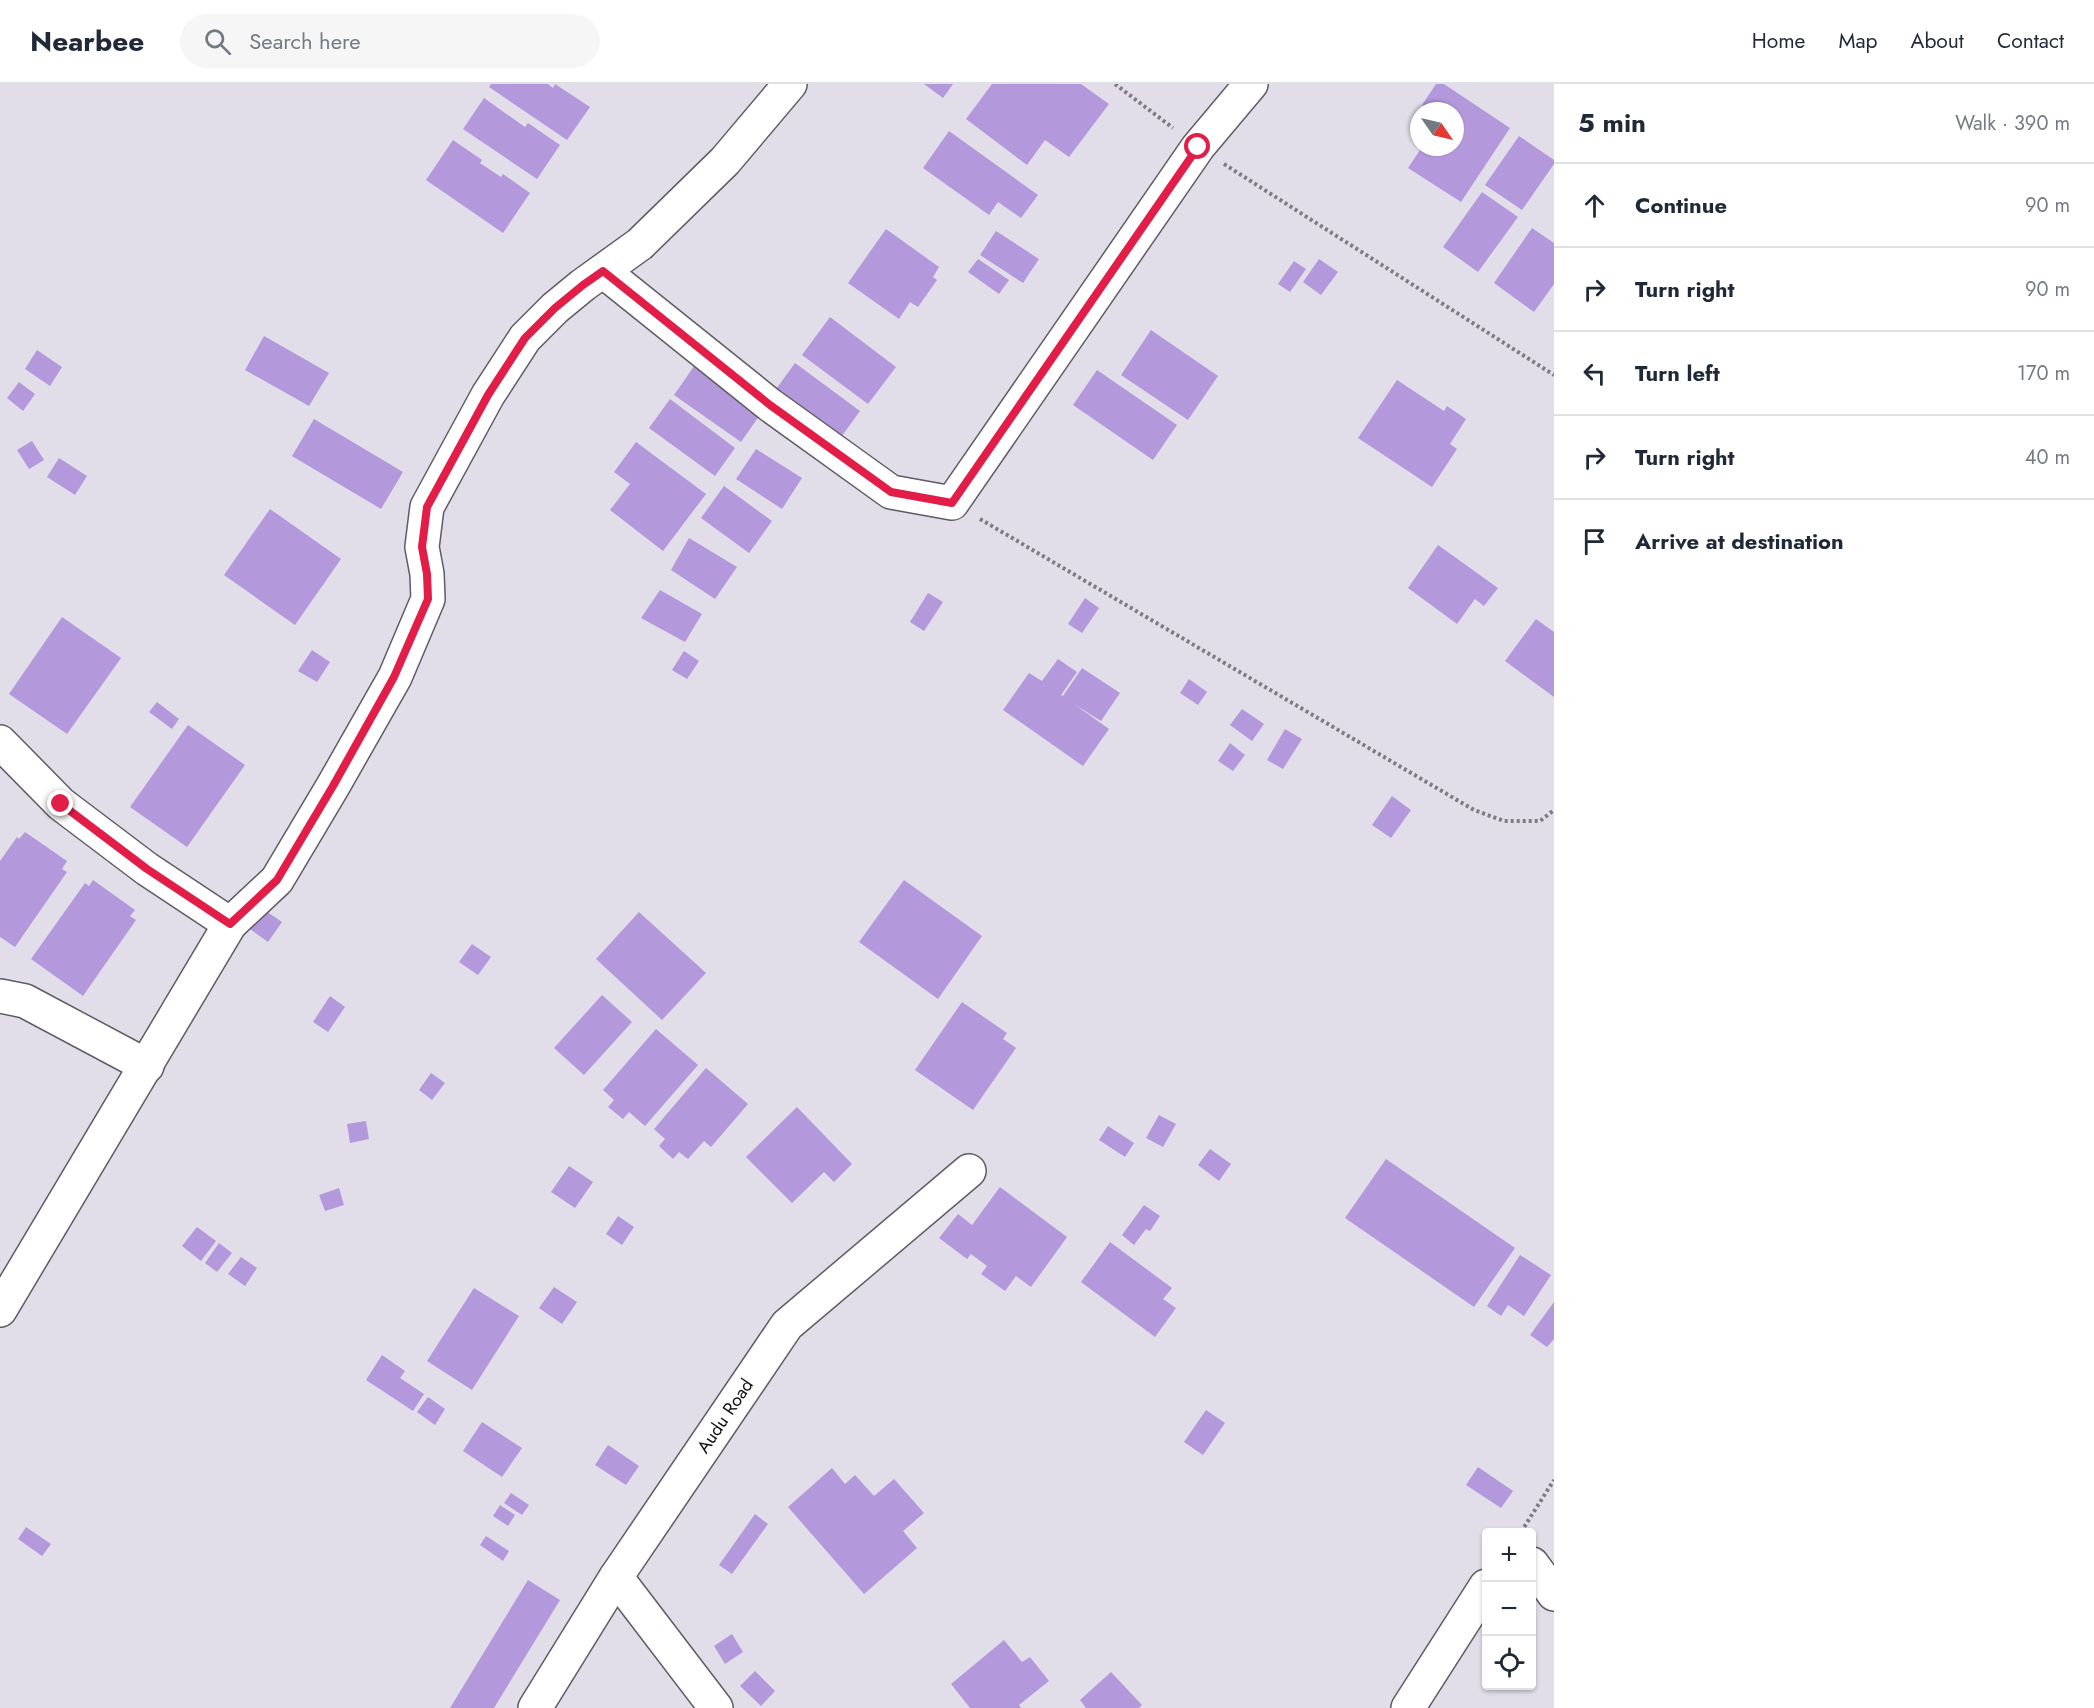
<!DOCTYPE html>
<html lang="en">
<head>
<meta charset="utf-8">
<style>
	body { margin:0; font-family:Jost,sans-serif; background:#f6f6f7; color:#1f2937 }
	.controls { position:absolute; right:18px; bottom:18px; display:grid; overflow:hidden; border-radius:6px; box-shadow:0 2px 4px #0004 }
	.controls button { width:54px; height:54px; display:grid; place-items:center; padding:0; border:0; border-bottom:2px solid #e0e1e3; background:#fff; color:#1f2937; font:30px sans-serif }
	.compass { position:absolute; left:1410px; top:18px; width:54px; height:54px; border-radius:50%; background:#fff; box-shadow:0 2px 4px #0004; rotate:124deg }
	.stop { position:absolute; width:18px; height:18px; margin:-14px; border:4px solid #e11d48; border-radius:50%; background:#fff }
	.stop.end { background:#e11d48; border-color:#fff; box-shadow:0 2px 6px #0008 }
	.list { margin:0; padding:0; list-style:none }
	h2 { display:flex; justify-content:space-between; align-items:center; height:78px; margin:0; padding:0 24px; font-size:26px }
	h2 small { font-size:20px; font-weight:400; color:#747a83 }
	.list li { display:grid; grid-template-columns:39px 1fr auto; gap:18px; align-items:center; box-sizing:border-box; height:84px; padding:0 24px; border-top:2px solid #e0e1e3 }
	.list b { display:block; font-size:22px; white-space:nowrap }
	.list em { font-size:20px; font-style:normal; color:#747a83 }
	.icon { flex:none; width:33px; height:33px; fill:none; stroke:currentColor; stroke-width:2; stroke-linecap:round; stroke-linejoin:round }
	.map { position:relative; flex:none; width:1554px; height:1624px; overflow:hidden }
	header { display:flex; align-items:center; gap:36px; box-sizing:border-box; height:84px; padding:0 30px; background:#fff; border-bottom:2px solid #e0e1e3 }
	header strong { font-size:28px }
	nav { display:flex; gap:33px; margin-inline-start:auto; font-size:21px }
	.search { width:420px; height:54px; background:#f6f6f7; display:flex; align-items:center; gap:15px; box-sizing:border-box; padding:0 21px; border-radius:33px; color:#747a83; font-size:22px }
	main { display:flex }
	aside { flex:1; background:#fff }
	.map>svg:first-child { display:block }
	.building { fill:#b398db }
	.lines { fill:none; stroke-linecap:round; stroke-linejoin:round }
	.minor-casing { stroke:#5e5b64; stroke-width:36 }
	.path { stroke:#7e7b83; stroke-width:4; stroke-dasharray:3 3; stroke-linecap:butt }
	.minor { stroke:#fff; stroke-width:33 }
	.route { stroke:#e11d48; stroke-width:8 }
	.labels { text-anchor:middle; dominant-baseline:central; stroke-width:5; stroke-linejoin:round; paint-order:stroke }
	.street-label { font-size:18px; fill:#110f13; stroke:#fff }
</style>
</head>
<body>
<header>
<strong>Nearbee</strong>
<div class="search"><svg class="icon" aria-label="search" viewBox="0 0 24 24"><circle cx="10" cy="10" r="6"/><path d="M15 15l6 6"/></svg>Search here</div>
<nav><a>Home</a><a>Map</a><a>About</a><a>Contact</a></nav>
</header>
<main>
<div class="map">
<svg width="1554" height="1624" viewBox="0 0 1554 1624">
	<rect width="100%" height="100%" fill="#e2dee9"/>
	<g class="building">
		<path d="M491,0H548L553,4L555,0L590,23L567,56L489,3Z"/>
		<path d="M924,0H953L943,14Z"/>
		<path d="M992,0H1081L1109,20L1069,73L1045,56L1027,81L966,35Z"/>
		<path d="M1436,0H1444L1510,44L1461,118L1408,84L1422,63H1455V27H1431L1422,21Z"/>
		<path d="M484,14L525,43L528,39L560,61L537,95L463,45Z"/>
		<path d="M949,47L1038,111L1021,134L998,118L989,131L923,84Z"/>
		<path d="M1519,52L1554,76V80L1522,126L1485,101Z"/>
		<path d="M453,56L482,76L480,79L501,93L503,90L530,109L503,149L426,96Z"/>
		<path d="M1482,108L1518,133L1478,188L1443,163Z"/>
		<path d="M1532,144L1554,159V200L1534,228L1494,199Z"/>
		<path d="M886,145L939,183L933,193L937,196L918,223L910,218L899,235L848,199Z"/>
		<path d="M996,147L1039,175L1023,199L980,171Z"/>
		<path d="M978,175L1009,196L999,210L968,188Z"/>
		<path d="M1319,175L1338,188L1321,211L1303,198Z"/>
		<path d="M1294,177L1306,185L1290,208L1278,200Z"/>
		<path d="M830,233L896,283L868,320L802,271Z"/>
		<path d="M1151,246L1218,292L1188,336L1121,291Z"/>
		<path d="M264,252L329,289L309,322L245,286Z"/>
		<path d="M37,266L62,283L50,302L25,285Z"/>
		<path d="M697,278L764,325L741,358L674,311Z"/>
		<path d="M795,279L860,327L836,360L771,312Z"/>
		<path d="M1097,286L1177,341L1153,376L1073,321Z"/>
		<path d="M1397,296L1444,327L1447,322L1466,335L1450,360L1457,365L1432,403L1358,354Z"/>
		<path d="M19,298L35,310L23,327L7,314Z"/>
		<path d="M670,315L735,364L715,392L649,344Z"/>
		<path d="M314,335L403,388L381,425L292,372Z"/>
		<path d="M32,357L44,376L29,385L17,366Z"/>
		<path d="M636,358L706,410L663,467L610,426L630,400L614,388Z"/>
		<path d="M756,365L802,394L782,425L736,395Z"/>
		<path d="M59,374L87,392L75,411L47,393Z"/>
		<path d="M724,402L772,437L749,469L701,434Z"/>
		<path d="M270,425L341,475L295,541L224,491Z"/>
		<path d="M689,454L737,483L715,515L671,486Z"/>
		<path d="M1438,461L1498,504L1484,522L1475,515L1457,540L1408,504Z"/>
		<path d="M660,506L702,530L685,558L641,534Z"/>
		<path d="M928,509L943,518L924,547L910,538Z"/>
		<path d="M1085,514L1099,524L1082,549L1068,540Z"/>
		<path d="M62,533L121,574L67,650L9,610Z"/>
		<path d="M1536,535L1554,548V613L1505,577Z"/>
		<path d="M312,566L330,578L317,598L298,587Z"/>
		<path d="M684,567L699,577L687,595L672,586Z"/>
		<path d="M1058,575L1077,588L1061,611L1063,612L1082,584L1120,609L1101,637L1074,620L1109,645L1083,682L1003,626L1029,589L1042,597Z"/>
		<path d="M1189,595L1207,608L1198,621L1180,609Z"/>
		<path d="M157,618L179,635L172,645L149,628Z"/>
		<path d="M1242,625L1264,640L1252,657L1230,641Z"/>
		<path d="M188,641L245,681L187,763L130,723Z"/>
		<path d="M1285,645L1302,655L1283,685L1267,676Z"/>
		<path d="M1230,659L1245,671L1233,687L1218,677Z"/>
		<path d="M1392,712L1411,726L1391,754L1372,741Z"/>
		<path d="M25,748L67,777L62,785L67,788L15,863L0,853V777L17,753L19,755Z"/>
		<path d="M93,796L135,826L130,832L136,836L83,912L31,875L85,799L89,802Z"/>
		<path d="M904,796L982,852L938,915L859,858Z"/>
		<path d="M263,825L282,838L268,858L250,845Z"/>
		<path d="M639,828L706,889L662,936L596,875Z"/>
		<path d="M472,860L491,873L478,891L459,878Z"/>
		<path d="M602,911L632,938L584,991L554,964Z"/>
		<path d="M330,912L345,923L328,948L313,938Z"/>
		<path d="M962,918L1007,949L1003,955L1016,964L973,1026L915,986Z"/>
		<path d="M656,945L698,981L645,1042L629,1028L623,1035L608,1023L614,1016L603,1006Z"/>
		<path d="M706,984L748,1020L711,1063L704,1057L688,1075L679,1068L673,1075L659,1062L665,1055L654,1045Z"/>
		<path d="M431,989L445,999L432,1016L419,1006Z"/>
		<path d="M797,1023L852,1080L834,1098L824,1088L792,1119L746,1073Z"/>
		<path d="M1159,1031L1176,1040L1163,1063L1146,1054Z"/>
		<path d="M366,1037L369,1055L350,1059L347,1040Z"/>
		<path d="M1108,1042L1134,1059L1125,1073L1099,1056Z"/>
		<path d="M1210,1065L1231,1080L1219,1097L1198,1081Z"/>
		<path d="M1386,1075L1515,1164L1474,1223L1345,1134Z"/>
		<path d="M569,1082L593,1098L575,1124L551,1108Z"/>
		<path d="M1000,1103L1067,1153L1031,1203L1016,1192L1005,1207L981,1190L987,1182L971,1170L967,1175L939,1154L958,1130L972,1141Z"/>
		<path d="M339,1104L344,1121L325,1127L319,1111Z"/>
		<path d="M1144,1121L1160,1132L1150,1147L1146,1145L1134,1161L1122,1151Z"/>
		<path d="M618,1132L634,1143L622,1161L606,1150Z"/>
		<path d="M197,1143L216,1157L201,1177L182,1162Z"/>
		<path d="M1110,1158L1172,1204L1163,1215L1176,1224L1155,1253L1081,1198Z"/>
		<path d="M219,1159L232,1169L217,1188L205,1179Z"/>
		<path d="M1520,1171L1551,1191L1524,1232L1508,1221L1501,1232L1487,1222Z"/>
		<path d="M241,1173L257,1184L245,1202L228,1190Z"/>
		<path d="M554,1203L577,1218L562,1240L539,1224Z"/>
		<path d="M474,1204L519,1232L472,1306L427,1277Z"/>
		<path d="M1554,1218V1255L1547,1263L1530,1251Z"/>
		<path d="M382,1271L405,1287L400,1294L424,1310L413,1327L366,1296Z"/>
		<path d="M428,1313L445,1325L435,1341L417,1328Z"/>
		<path d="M1206,1326L1225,1339L1203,1371L1184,1358Z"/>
		<path d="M482,1338L522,1364L502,1393L463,1367Z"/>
		<path d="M608,1361L639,1382L626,1401L595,1381Z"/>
		<path d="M1478,1383L1513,1407L1501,1424L1466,1401Z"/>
		<path d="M832,1384L845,1400L855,1391L874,1412L894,1395L924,1429L903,1447L917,1464L864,1510L788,1423Z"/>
		<path d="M511,1409L529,1421L522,1431L504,1419Z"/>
		<path d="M500,1421L515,1431L508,1442L493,1432Z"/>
		<path d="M755,1430L768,1440L732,1490L719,1481Z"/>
		<path d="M26,1443L51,1460L42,1472L18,1455Z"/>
		<path d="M486,1452L509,1467L503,1477L480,1461Z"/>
		<path d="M528,1496L560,1516L494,1624H450Z"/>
		<path d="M732,1550L743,1568L725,1580L714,1562Z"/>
		<path d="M1004,1556L1022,1578L1030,1573L1049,1597L1019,1621L1021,1624H970L951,1600Z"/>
		<path d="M755,1587L775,1607L761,1622L740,1602Z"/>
		<path d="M1111,1588L1142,1621L1139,1624H1086L1080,1616Z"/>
	</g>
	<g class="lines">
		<defs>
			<g id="minor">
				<path d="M603,187L770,321L891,408L952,419L1198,63L1251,0"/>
				<path d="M0,658L61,720L147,785L230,840"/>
				<path d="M0,912L25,917L147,982"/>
				<path d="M0,1226L230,840L277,796L333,702L395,593L428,515L427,490L422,463L427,423L488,311L525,254L555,224L583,201L640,160L725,77L790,0"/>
				<path d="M1532,1480L1554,1510"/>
				<path d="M616,1493L716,1624"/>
				<path d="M535,1624L616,1493L787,1241L969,1087"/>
				<path d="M1408,1624L1486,1502"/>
			</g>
		</defs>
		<use href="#minor" class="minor-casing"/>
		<g class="path">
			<path d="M1115,0L1173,44"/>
			<path d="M1224,80L1554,291"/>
			<path d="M980,435L1474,726L1504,737H1540L1554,726"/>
			<path d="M1521,1448L1554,1396"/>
		</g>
		<use href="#minor" class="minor"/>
	</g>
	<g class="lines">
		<path class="route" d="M61,720L147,785L230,840L277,796L333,702L394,593L428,515L427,490L422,463L427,423L488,311L525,254L555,224L583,201L603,187L770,321L891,408L952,419L1198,63"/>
	</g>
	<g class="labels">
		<g class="street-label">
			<text transform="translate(725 1332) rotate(-56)">Audu Road</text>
		</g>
	</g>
</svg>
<div class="controls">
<button>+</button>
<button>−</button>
<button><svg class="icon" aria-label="locate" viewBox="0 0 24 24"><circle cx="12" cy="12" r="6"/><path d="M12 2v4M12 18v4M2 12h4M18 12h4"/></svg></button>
</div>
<svg class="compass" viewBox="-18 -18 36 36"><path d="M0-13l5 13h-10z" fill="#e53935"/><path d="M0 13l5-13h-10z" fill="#747a83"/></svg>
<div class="stop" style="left:1198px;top:63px"></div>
<div class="stop end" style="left:61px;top:720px"></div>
</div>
<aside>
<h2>5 min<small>Walk · 390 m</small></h2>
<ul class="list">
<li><svg class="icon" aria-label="ahead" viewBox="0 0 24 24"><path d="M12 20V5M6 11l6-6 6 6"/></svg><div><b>Continue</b></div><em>90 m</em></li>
<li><svg class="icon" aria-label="right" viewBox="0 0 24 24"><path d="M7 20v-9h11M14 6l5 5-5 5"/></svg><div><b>Turn right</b></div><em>90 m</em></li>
<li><svg class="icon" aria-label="left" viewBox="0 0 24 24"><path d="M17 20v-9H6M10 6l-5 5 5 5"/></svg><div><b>Turn left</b></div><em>170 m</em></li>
<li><svg class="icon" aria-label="right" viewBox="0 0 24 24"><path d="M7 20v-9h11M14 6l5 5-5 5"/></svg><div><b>Turn right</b></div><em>40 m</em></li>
<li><svg class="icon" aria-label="arrive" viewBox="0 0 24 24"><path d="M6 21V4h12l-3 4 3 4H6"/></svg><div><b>Arrive at destination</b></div></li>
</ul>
</aside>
</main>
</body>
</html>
